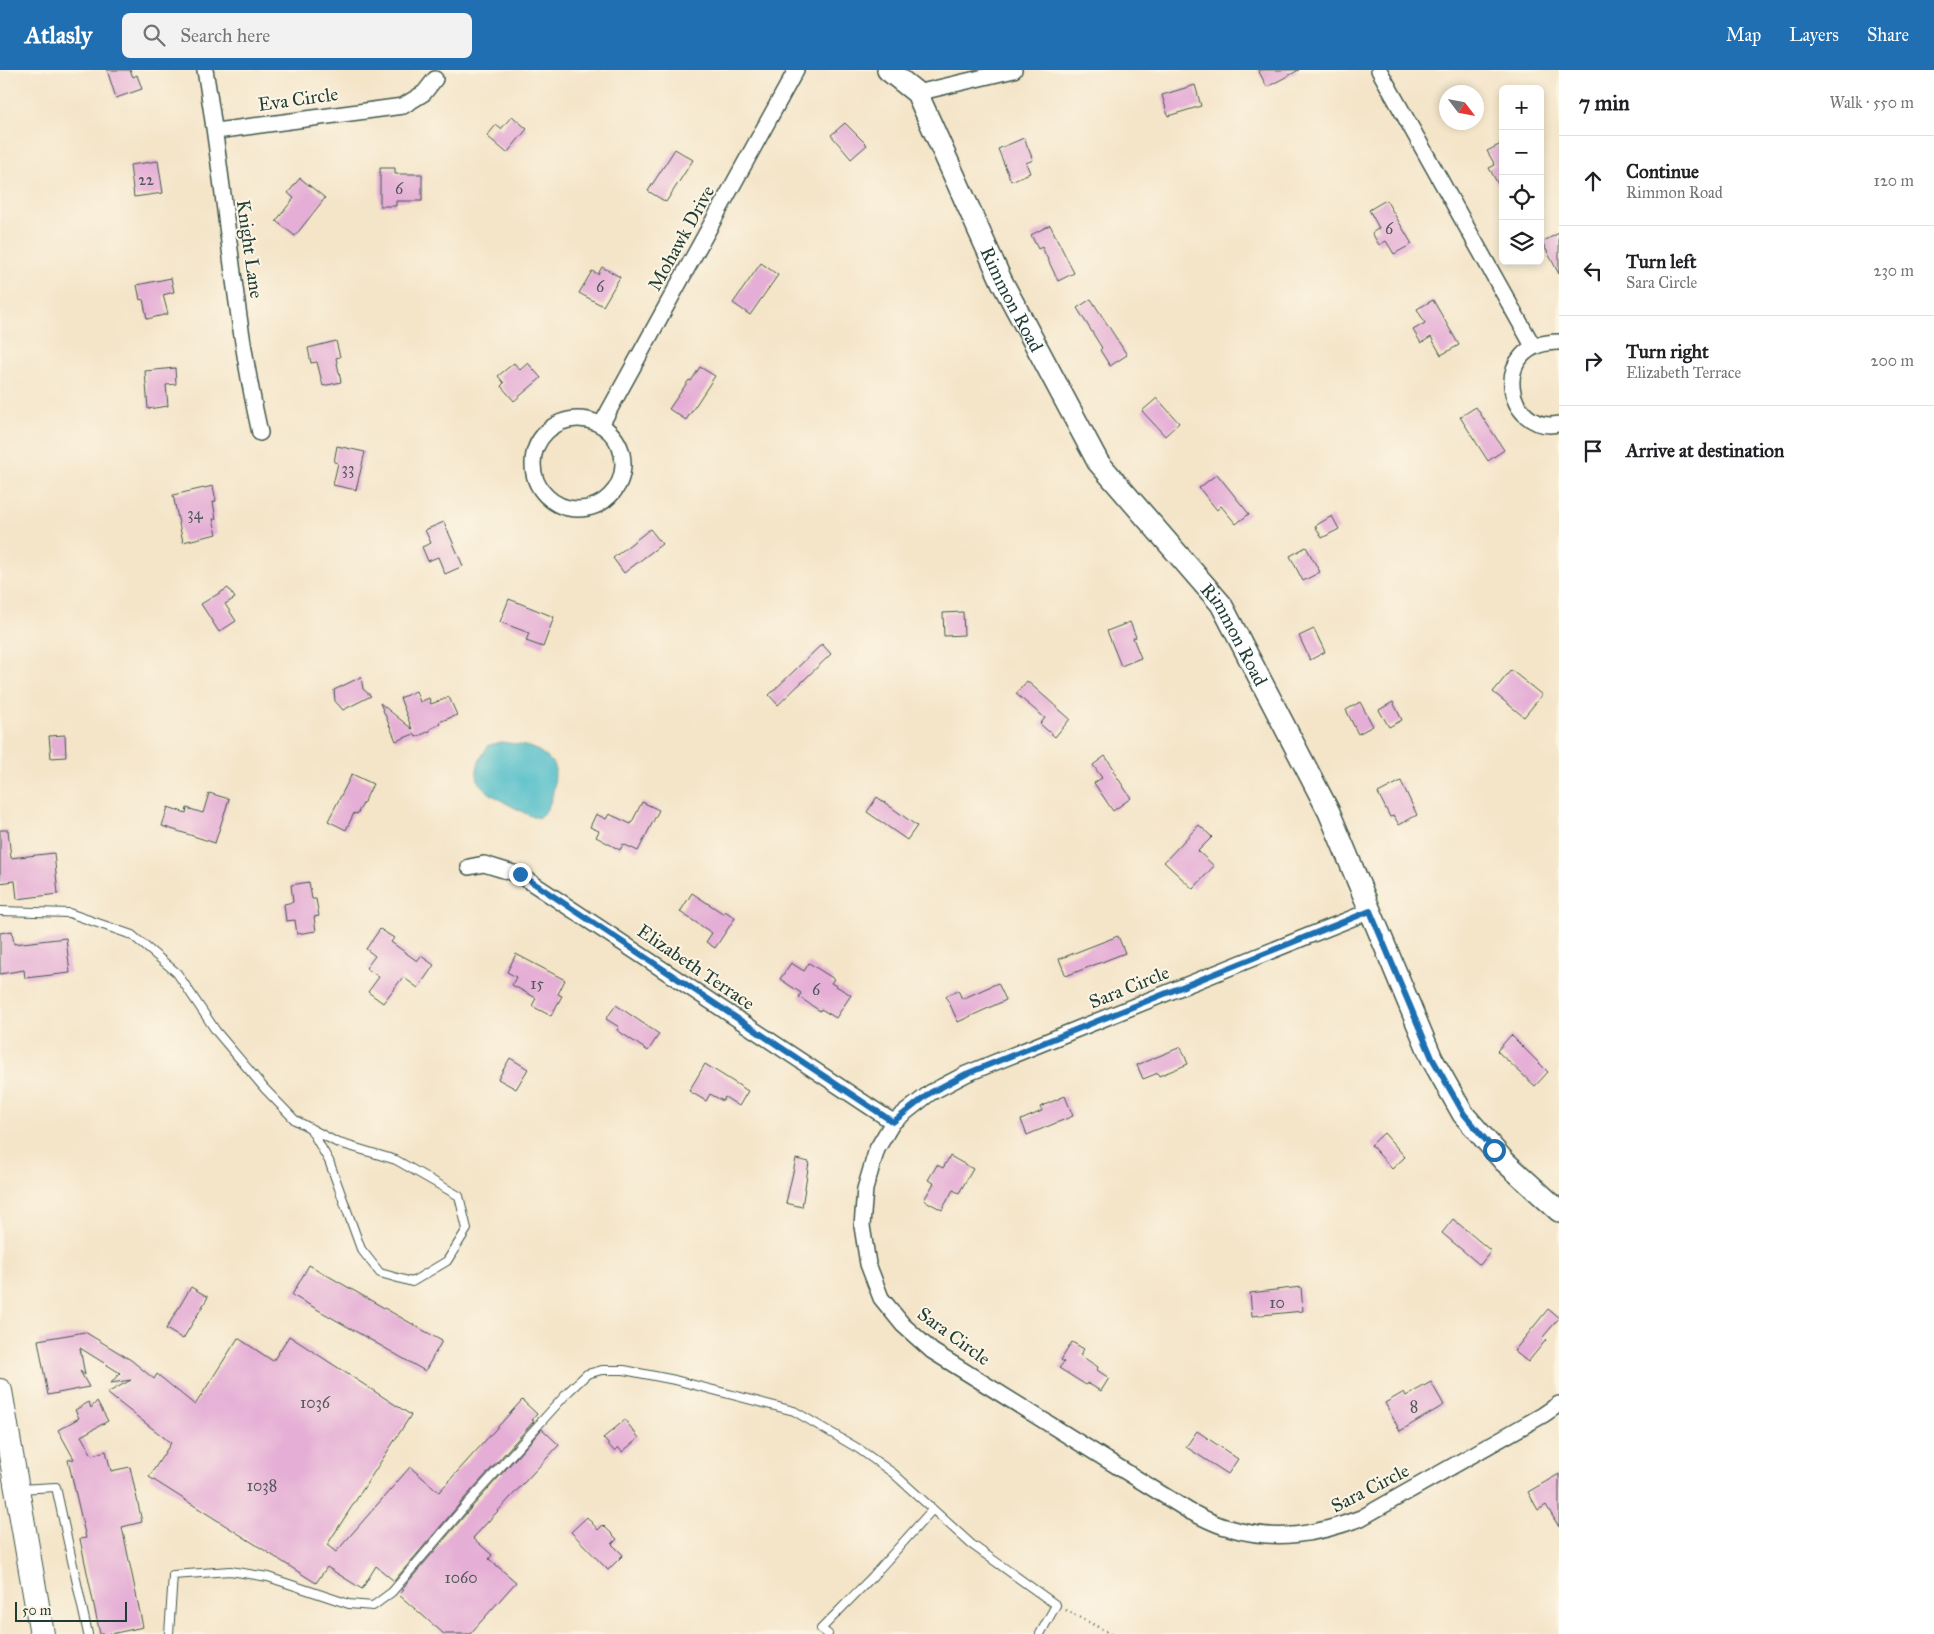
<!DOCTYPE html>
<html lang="en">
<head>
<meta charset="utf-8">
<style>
	body { margin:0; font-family:"IM FELL Great Primer",serif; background:#f2f2f2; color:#202124 }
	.controls { position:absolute; right:15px; top:15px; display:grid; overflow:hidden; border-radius:8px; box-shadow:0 2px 8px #0003 }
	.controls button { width:45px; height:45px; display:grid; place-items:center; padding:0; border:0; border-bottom:1px solid #e0e0e0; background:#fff; color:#202124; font:25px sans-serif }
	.compass { position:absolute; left:1439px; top:15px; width:45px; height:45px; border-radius:50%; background:#fff; box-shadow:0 2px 8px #0003; rotate:122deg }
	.scale { position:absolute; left:15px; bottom:12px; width:112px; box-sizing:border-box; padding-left:5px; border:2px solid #1f3d34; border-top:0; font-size:14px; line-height:18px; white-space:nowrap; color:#1f3d34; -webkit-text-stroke:4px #fcf5e5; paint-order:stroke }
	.stop { position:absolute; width:15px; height:15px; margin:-11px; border:4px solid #1f6fb2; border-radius:50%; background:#fff }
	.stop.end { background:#1f6fb2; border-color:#fff; box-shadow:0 1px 5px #0008 }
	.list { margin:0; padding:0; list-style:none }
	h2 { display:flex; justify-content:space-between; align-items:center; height:65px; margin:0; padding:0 20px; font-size:21px }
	h2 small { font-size:16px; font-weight:400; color:#757577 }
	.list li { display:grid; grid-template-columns:32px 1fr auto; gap:15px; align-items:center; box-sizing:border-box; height:90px; padding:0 20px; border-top:1px solid #e0e0e0 }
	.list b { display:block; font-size:19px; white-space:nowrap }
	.list p { margin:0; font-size:16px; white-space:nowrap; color:#757577 }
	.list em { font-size:16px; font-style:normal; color:#757577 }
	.icon { flex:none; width:28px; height:28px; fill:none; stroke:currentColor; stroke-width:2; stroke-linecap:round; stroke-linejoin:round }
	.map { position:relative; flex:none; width:1559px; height:1564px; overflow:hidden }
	header { display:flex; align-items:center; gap:30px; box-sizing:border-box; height:70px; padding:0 25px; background:#1f6fb2; color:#fff }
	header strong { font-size:24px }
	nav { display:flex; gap:28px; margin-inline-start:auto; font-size:18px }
	.search { width:350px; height:45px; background:#f2f2f2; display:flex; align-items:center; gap:12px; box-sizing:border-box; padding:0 18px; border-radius:8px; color:#757577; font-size:19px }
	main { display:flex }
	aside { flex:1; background:#fff }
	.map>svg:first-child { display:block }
	.water { fill:#51bec9; stroke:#387e7e }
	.building { fill:#e5aed6 }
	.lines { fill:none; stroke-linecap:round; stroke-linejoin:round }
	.lane-casing { stroke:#3f564a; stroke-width:10 }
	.street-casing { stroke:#3f564a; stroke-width:18 }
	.secondary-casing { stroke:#3f564a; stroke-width:24 }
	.primary-casing { stroke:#3f564a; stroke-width:26 }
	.path { stroke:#3f564a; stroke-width:2.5; stroke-dasharray:1 4; stroke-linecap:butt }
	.lane { stroke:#fff; stroke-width:8 }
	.street { stroke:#fff; stroke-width:15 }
	.secondary { stroke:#fff; stroke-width:21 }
	.primary { stroke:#fff; stroke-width:24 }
	.route { stroke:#1f6fb2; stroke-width:6 }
	.labels { text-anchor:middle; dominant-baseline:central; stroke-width:4; stroke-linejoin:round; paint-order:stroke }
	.number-label { font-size:16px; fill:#50595c }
	.street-label { font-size:19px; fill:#1f3d34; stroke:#fcf5e5 }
</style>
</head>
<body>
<header>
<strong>Atlasly</strong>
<div class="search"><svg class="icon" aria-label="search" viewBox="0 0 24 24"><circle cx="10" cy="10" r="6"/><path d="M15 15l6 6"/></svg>Search here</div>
<nav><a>Map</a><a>Layers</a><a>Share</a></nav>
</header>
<main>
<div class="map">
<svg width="1559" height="1564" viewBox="0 0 1559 1564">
	<rect width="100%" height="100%" fill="#fcf5e5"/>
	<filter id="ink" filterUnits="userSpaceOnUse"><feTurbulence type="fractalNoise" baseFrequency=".02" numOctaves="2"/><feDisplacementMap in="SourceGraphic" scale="10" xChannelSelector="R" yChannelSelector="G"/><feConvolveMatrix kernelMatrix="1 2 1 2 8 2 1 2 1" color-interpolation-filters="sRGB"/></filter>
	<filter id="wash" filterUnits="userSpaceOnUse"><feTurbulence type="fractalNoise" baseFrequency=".0096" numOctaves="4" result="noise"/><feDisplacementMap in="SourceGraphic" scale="20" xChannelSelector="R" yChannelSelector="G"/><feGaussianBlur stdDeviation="1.12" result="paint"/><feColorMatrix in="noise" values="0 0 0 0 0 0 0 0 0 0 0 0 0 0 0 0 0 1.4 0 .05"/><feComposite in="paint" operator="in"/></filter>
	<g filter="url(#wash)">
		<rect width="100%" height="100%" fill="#f4e5c9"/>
		<path class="water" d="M502,672C527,676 539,676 555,696C555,712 554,736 540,747C532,749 523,741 515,738C484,721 462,711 489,675Z"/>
		<g id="blocks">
			<g class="building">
				<path d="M107,0H130L133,7L137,5L142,19L116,28Z"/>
				<path d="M1258,0H1299L1267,17Z"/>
				<path d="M1195,15L1201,36L1168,46L1162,25Z"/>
				<path d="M512,46L527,59L507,83L487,66L496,55L501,59Z"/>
				<path d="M845,53L867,75L851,89L831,65Z"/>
				<path d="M1024,68L1033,90L1026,93L1030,103L1011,111L998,79Z"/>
				<path d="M1503,73V123L1489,98L1495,95L1487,81Z"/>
				<path d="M675,79L693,90L666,132L648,121Z"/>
				<path d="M158,91L163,123L134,127L130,95Z"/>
				<path d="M380,98H395V104H422V131H396V136H380Z"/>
				<path d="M300,108L325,128L295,166L276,151L294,128L288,123Z"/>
				<path d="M1386,130L1412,174L1394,184L1386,171L1379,175L1372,163L1379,158L1369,140Z"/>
				<path d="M1050,155L1074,203L1058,211L1042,177L1038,179L1031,165Z"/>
				<path d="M1559,163V204L1542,172Z"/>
				<path d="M761,193L778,205L750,245L733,233Z"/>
				<path d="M602,197L620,207L603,236L579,223L592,201L598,204Z"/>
				<path d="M171,208L174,222L163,225L168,244L147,249L143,229L140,230L137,215Z"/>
				<path d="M1091,229L1127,285L1110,296L1100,280L1102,278L1077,238Z"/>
				<path d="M1433,230L1459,275L1441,285L1431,267L1421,273L1413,260L1425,253L1417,239Z"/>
				<path d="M336,271L340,287L336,288L341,312L323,316L317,292L311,293L308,278Z"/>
				<path d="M514,293L520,300L528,293L541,308L514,331L501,316L504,313L498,306Z"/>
				<path d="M700,297L715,306L686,350L669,339L689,310L691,311Z"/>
				<path d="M175,298L176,314L166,315L168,336L148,339L145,301Z"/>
				<path d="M1157,328L1179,353L1165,366L1142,341Z"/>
				<path d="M1476,337L1504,380L1488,391L1460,347Z"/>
				<path d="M337,376L365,382L356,420L333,415L338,393L334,392Z"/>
				<path d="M1217,404L1249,444L1236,454L1221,436L1217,440L1199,418Z"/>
				<path d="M213,416L216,431L213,432L216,449H213L217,464L183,472L173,425Z"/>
				<path d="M1332,446L1339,459L1322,468L1315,456Z"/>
				<path d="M444,452L463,496L445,504L438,487L428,491L422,477L431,473L425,460Z"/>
				<path d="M650,459L662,474L624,503L613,488Z"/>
				<path d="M1306,477L1320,502L1303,511L1290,486Z"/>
				<path d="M228,518L235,528L225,534L236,551L219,562L201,534Z"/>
				<path d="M509,529L554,547L543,577L526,571L529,563L500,552Z"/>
				<path d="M963,542L964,565L944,566L943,543Z"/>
				<path d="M1130,552L1136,567L1133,568L1141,588L1121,596L1107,561Z"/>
				<path d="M1314,559L1325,582L1310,590L1299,566Z"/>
				<path d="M822,574L831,584L778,635L769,625Z"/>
				<path d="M1511,600L1542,625L1524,647L1493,622Z"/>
				<path d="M361,607L363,619L371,626L343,640L335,631L334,620Z"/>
				<path d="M1027,611L1070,649L1055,667L1040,654L1045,648L1016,624Z"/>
				<path d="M416,621L420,632L429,628L431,634L449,627L457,645L439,652L440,654L430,659V661L416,667L414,664L396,671L380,633L412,659L400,628Z"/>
				<path d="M1360,632L1373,656L1358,664L1346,640Z"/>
				<path d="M1393,632L1402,650L1389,657L1379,640Z"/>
				<path d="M65,665L66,687L51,688L49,666Z"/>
				<path d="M1105,686L1115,700L1113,701L1131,728L1113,741L1094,713L1102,708L1093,695Z"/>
				<path d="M352,704L373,714L363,734L357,744L354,743L346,760L328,751Z"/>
				<path d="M1401,711L1417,745L1399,755L1394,746L1390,747L1378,723Z"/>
				<path d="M209,723L229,729L215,773L162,756L168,737L186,743L187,738L203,743Z"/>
				<path d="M877,727L917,756L907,770L867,742Z"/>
				<path d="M642,732L659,740L638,781L623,774L620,780L596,767L599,761L590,757L596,744L606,749L609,744L631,754Z"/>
				<path d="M1199,755L1212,767L1198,781L1214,796L1193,819L1164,792Z"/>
				<path d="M0,760H8L11,788L54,783L58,824L17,829L15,811L0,813Z"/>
				<path d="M309,812L312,829H316L319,846L314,847L316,861L297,864L295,850L286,851L284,834L293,832L291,815Z"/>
				<path d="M692,823L724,844L725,841L735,848L715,878L706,872L712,863L680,842Z"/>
				<path d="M380,859L394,868L391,872L417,891L421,886L434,895L418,918L403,907L383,933L368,922L379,907L366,898L375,886L366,879Z"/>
				<path d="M12,861L14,874L66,868L70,903L25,908L24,900L0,904V863Z"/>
				<path d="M1118,866L1125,883L1066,906L1059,889Z"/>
				<path d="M516,884L565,910L558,924L562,926L551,946L532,936L536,928L512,915L516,907L507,902Z"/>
				<path d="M791,893L804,901L809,893L834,909L831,913L851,925L836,948L821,939L820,941L799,927L801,923L780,909Z"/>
				<path d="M998,913L1006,930L958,952L946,926L958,920L962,929Z"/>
				<path d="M616,935L659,964L648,981L617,960L619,957L606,949Z"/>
				<path d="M1511,965L1548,1002L1535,1016L1497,981Z"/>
				<path d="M1181,977L1188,994L1159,1006L1158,1003L1143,1009L1137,995Z"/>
				<path d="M510,988L528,999L516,1019L498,1009Z"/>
				<path d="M705,994L748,1021L739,1036L725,1027L723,1031L710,1024L706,1031L689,1021Z"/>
				<path d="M1065,1026L1073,1046L1027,1065L1021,1050L1042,1041L1040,1037Z"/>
				<path d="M1384,1063L1405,1087L1392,1099L1371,1075Z"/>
				<path d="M950,1086L973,1099L959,1123L953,1120L942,1140L924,1130L934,1113L928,1110L937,1095L943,1098Z"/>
				<path d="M796,1089L809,1092L802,1137L786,1133Z"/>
				<path d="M1453,1149L1491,1181L1480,1195L1442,1163Z"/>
				<path d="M309,1195L442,1271L425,1301L292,1225Z"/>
				<path d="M191,1217L208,1227L183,1269L166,1259Z"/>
				<path d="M1301,1217L1303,1241L1252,1246L1250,1223Z"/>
				<path d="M1548,1239L1559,1248L1543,1267L1546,1270L1528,1292L1514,1281Z"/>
				<path d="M85,1262L131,1290L154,1309L157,1304L195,1335L238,1268L273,1291L289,1266L411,1345L327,1475L336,1482L410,1397L439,1422L522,1330L537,1344L532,1350L534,1351L463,1430L394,1511L376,1496L362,1519L327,1497L316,1513L149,1407L171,1373L107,1323L131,1310L111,1313L120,1303L80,1278L85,1305L80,1301L89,1317L48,1325L38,1270Z"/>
				<path d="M1072,1272L1084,1279L1080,1285L1098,1297L1097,1300L1109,1308L1101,1321L1087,1313L1086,1315L1059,1298L1064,1292L1061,1290Z"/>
				<path d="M1431,1312L1444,1335L1400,1361L1385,1333L1404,1322L1406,1326Z"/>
				<path d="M97,1331L108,1351L81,1366L92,1385L106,1381L111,1401L130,1397L142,1452L122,1457L143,1557L111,1564H100L80,1469L86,1468L68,1390L74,1389L58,1360L79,1348L75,1340L89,1332L91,1338Z"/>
				<path d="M625,1350L639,1368L622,1382L618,1377L614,1381L603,1368Z"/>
				<path d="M542,1359L559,1375L473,1468L492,1485L489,1489L516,1512L470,1564H444L399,1525L404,1520L402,1519L471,1438Z"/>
				<path d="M1197,1361L1238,1389L1228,1404L1186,1377Z"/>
				<path d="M1559,1404V1457L1546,1435L1538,1440L1528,1422Z"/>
				<path d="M587,1447L598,1460L603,1455L617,1469L612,1474L623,1485L608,1500L571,1462Z"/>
			</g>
		</g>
	</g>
	<g filter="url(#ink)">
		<use href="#blocks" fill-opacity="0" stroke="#3f564a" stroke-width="1"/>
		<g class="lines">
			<defs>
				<g id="lane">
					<path d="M0,841L69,843L132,865L177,903L216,961L265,1019L295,1050L336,1072L396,1090L459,1126L467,1159L447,1191L412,1212L380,1203L361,1179L329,1091L310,1058"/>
					<path d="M19,1419L56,1417L88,1564"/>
					<path d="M169,1564L173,1505L230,1501L268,1507L349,1534L373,1536L392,1522L467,1434L569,1321L587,1304L602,1300H624L675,1310L794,1341L859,1379L893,1403L971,1474L1056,1535L1040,1564"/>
					<path d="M828,1564L821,1559L873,1506L932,1440"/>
				</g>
				<g id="street">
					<path d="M205,0C226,121 233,243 260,363"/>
					<path d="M1379,0L1533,276"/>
					<path d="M917,23L1014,0"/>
					<path d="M216,61L403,36L424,23L435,9"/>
					<path d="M1559,272C1488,272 1505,365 1559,354"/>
					<circle cx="578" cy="394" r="45"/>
					<path d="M601,355L796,0"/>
					<path d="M469,797L484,794L520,805L893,1052"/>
					<path d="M1370,841L966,1004L930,1023L893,1052L877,1079L865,1119L862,1156L868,1194L881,1228L903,1255L932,1281L1189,1441C1202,1447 1215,1455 1229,1458C1276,1472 1316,1465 1361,1448L1543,1345L1559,1334"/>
				</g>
				<g id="secondary">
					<path id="s1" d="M888,0L917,23L1002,212L1098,392L1221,534L1329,742L1432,989L1463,1044L1504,1091L1559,1141"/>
				</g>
				<path id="primary" d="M0,1321L42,1564"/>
			</defs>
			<use href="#lane" class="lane-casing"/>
			<use href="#street" class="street-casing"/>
			<use href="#secondary" class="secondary-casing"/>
			<use href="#primary" class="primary-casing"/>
			<path class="path" d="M1066,1540L1111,1564"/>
			<use href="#lane" class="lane"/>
			<use href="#street" class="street"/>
			<use href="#secondary" class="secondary"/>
			<use href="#primary" class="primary"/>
		</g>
	</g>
	<g class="lines" filter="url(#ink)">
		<path class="route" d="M520,804L893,1052L930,1023L966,1004L1370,841L1432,988L1464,1044L1494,1080"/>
	</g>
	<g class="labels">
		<g class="number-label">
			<text x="146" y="109">22</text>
			<text x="399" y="118">6</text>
			<text x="1389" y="158">6</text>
			<text x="600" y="216">6</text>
			<text x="348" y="398">33</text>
			<text x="195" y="443">34</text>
			<text x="537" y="913">15</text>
			<text x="816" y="919">6</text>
			<text x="1277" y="1232">10</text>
			<text x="315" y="1332">1036</text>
			<text x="1414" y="1336">8</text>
			<text x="262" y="1415">1038</text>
			<text x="461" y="1507">1060</text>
		</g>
		<g class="street-label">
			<text transform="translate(298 29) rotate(-8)">Eva Circle</text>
			<text transform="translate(681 168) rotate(-61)">Mohawk Drive</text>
			<text transform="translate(250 179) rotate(82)">Knight Lane</text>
			<text stroke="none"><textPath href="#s1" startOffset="264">Rimmon Road</textPath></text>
			<text stroke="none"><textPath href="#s1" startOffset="669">Rimmon Road</textPath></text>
			<text transform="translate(696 897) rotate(34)">Elizabeth Terrace</text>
			<text transform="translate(1129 917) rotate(-22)">Sara Circle</text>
			<text transform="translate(954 1266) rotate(36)">Sara Circle</text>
			<text transform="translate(1370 1418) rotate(-27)">Sara Circle</text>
		</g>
	</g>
</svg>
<div class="controls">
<button>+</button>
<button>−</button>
<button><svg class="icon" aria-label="locate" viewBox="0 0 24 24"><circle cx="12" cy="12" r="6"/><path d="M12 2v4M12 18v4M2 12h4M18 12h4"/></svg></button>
<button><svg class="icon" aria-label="layers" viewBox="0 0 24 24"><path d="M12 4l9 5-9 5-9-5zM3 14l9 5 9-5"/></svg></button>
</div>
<svg class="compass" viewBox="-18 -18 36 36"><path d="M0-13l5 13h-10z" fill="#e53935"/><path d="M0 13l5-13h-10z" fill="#757577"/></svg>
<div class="scale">50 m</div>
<div class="stop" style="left:1494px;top:1080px"></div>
<div class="stop end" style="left:520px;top:804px"></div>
</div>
<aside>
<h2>7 min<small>Walk · 550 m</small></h2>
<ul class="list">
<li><svg class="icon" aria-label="ahead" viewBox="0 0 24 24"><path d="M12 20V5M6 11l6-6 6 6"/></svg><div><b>Continue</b><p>Rimmon Road</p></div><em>120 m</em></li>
<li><svg class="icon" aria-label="left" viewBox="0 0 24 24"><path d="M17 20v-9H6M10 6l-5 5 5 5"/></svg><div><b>Turn left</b><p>Sara Circle</p></div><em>230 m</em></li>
<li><svg class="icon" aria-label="right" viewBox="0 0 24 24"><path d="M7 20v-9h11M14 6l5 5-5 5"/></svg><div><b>Turn right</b><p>Elizabeth Terrace</p></div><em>200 m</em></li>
<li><svg class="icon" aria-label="arrive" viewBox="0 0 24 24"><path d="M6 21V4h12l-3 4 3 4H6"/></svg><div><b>Arrive at destination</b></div></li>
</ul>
</aside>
</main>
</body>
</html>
